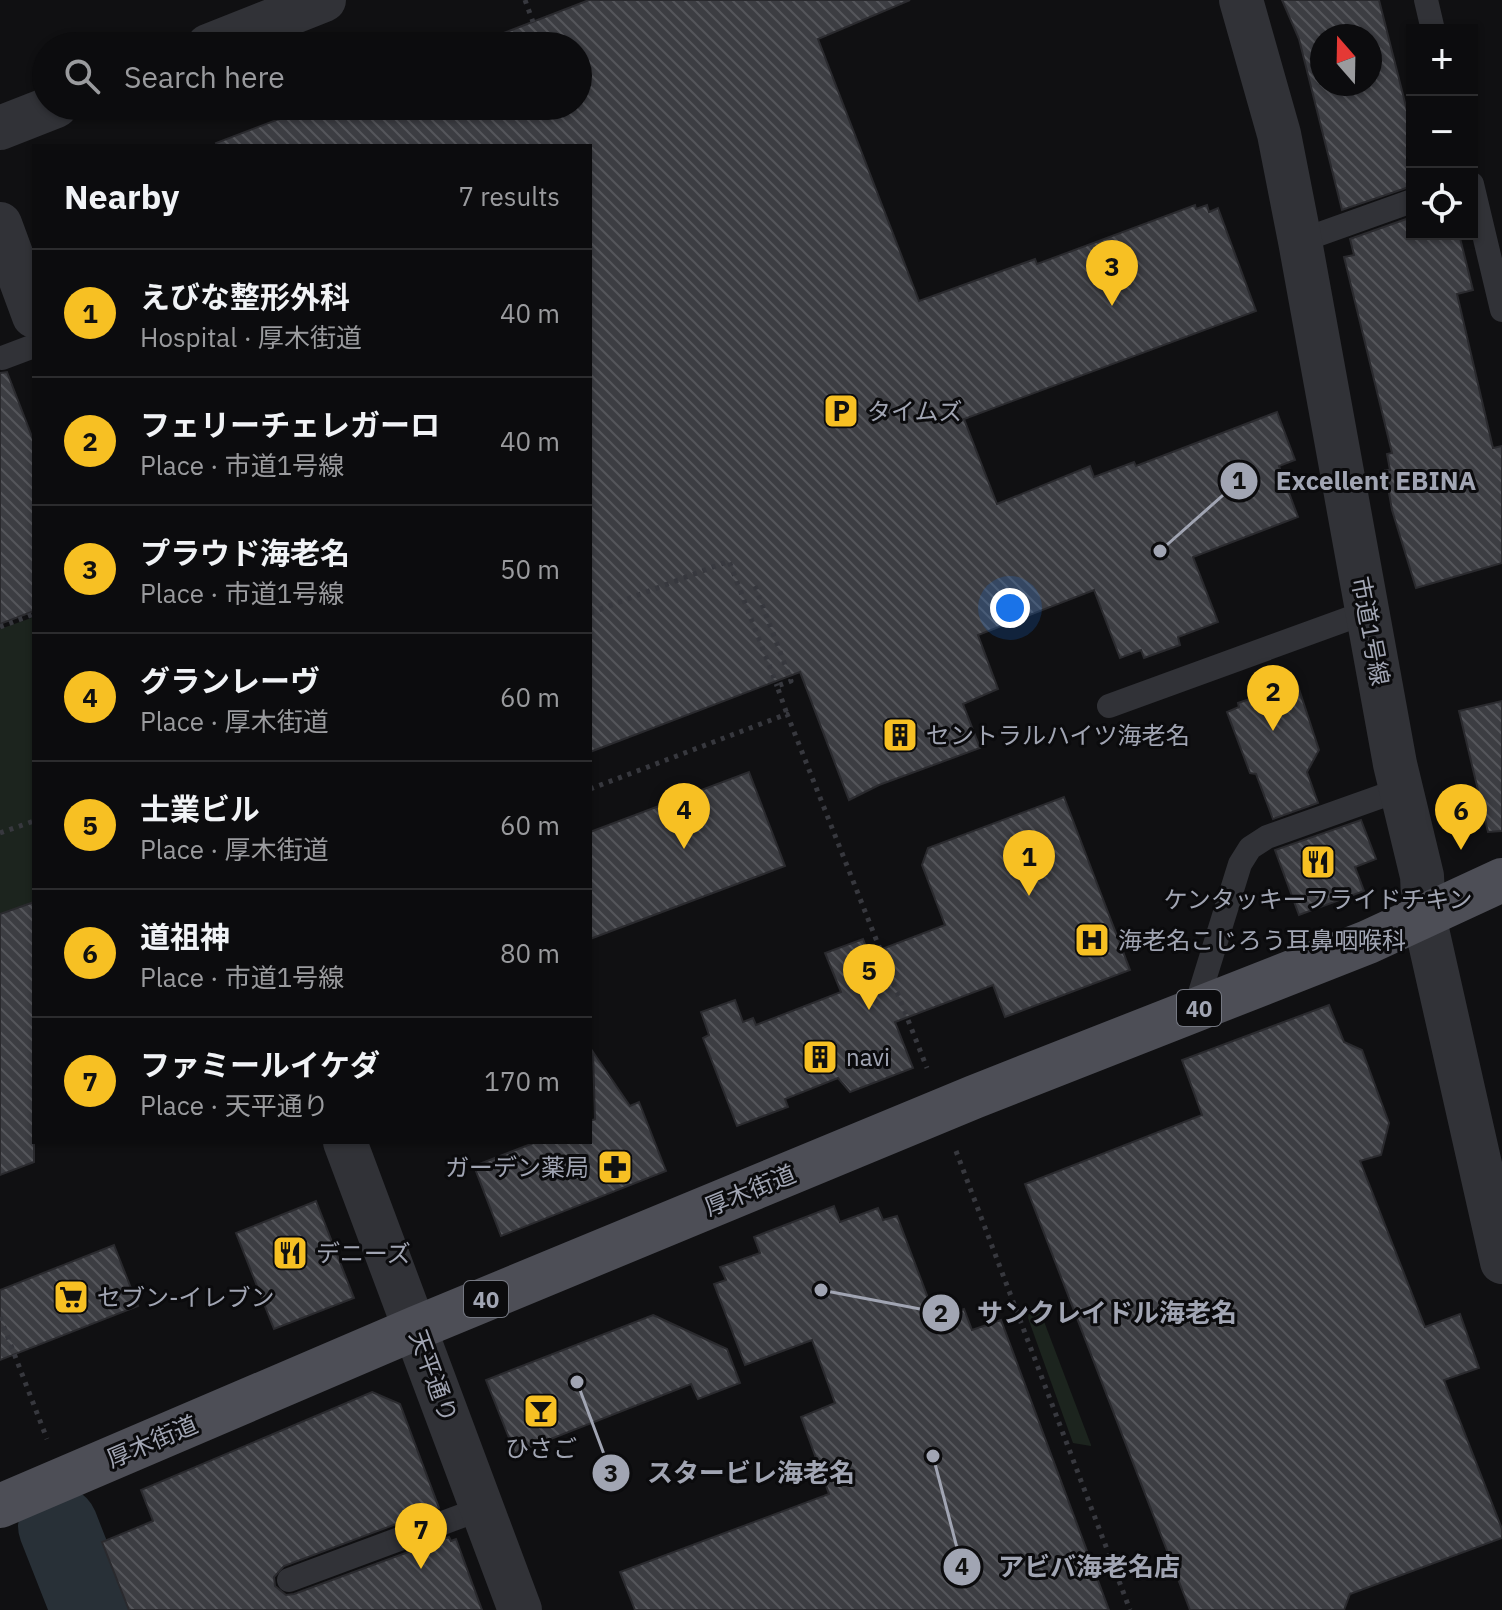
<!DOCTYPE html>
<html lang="en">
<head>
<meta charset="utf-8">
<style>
	body { margin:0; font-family:"IBM Plex Sans","Noto Sans JP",sans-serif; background:#151517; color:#f1f3f6 }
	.controls { position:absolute; right:24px; top:24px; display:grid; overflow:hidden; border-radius:0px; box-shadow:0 2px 6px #0004 }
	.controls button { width:72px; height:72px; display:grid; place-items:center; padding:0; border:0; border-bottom:2px solid #2c2c2e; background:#0c0c0e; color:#f1f3f6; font:40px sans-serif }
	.compass { position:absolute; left:1310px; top:24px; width:72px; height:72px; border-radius:50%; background:#0c0c0e; box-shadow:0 2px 6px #0004; rotate:340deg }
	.you { position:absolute; left:1010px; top:608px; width:28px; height:28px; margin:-20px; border:6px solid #fff; border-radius:50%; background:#1a73e8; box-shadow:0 0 0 12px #1a73e833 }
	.badge { display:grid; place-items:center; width:52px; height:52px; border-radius:50%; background:#f7c023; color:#111; font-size:26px; font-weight:700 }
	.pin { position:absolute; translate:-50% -66px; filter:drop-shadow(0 2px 4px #0008) }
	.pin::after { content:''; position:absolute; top:42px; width:28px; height:24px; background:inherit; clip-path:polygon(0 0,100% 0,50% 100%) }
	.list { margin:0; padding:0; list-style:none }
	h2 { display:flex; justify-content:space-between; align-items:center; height:104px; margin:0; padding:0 32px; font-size:34px }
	h2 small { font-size:26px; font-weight:400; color:#9a9b9e }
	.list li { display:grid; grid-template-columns:52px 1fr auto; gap:24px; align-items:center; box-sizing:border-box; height:128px; padding:0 32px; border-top:2px solid #2c2c2e }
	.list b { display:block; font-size:30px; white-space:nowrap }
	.list p { margin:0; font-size:26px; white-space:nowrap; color:#9a9b9e }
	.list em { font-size:26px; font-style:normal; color:#9a9b9e }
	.icon { flex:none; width:44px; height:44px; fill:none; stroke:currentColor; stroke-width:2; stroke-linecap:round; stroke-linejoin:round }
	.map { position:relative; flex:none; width:1502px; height:1610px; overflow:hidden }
	.search { position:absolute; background:#0c0c0e; box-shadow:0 2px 6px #0004; left:32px; top:32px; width:560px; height:88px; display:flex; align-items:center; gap:20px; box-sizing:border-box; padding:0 28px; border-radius:44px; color:#9a9b9e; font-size:30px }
	.panel { position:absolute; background:#0c0c0e; box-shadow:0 2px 6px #0004; left:32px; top:144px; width:560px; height:1000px; border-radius:0px }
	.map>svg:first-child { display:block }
	.green { fill:#1c241e }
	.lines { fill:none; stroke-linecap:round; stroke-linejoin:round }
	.river { stroke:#283037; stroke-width:80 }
	.building { fill:url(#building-back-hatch); stroke:#2a2a2e; stroke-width:2; fill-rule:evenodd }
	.path { stroke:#37383e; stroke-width:5; stroke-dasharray:4 6; stroke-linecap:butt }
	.service { stroke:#313237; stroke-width:24 }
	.tertiary { stroke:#313237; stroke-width:44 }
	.primary { stroke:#4d4e56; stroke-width:44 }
	.labels { text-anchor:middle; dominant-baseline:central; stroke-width:6; stroke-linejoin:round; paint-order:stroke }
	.shield { fill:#0b0b0d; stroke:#747781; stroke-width:2 }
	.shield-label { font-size:22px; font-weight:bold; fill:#a1a5b3 }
	.poi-label { font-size:24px; fill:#a1a5b3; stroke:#0b0b0d; text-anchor:start }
	.street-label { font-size:24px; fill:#a1a5b3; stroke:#0b0b0d }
	.leader { fill:none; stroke:#a1a5b3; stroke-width:3 }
	.callout-dot { fill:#a1a5b3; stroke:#0b0b0d; stroke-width:3 }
	.mark-label { font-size:24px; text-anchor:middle; font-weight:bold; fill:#111 }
	.callout-label { font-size:26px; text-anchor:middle; font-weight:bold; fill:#a1a5b3; stroke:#0b0b0d; stroke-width:6; stroke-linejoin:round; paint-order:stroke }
</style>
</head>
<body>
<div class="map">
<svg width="1502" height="1610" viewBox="0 0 1502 1610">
	<defs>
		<pattern id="building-back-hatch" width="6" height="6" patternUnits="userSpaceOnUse" patternTransform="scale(2)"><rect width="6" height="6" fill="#3c3d42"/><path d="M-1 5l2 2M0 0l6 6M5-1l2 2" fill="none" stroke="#55565b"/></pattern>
	</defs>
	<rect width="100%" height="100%" fill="#101012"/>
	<g class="green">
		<path d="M34,617V902L0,914V629Z"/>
		<path d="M1037,1303L1091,1445V1446L1073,1443L1028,1318L1030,1308Z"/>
	</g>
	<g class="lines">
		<path class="river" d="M58,1526L91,1610"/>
	</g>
	<g class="building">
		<path d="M589,0H910L818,39L919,301L1035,259L1037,264L1195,205L1196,209L1207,205L1209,212L1218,208L1256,311L964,419L997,504L1090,466L1094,477L1134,462L1136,466L1277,412L1295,460L1279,466L1298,517L1193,557L1218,622L1178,637L1180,645L1144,658L1141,650L1120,658L1094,590L978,635L998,689L963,704L980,748L879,785L849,800L800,672L590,752V146H217L216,143L313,106H578V46H470Z"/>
		<path d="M1282,0H1379L1412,130V186L1342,210L1299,39ZM1322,36H1370V84H1322Z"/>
		<path d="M1412,217V234H1459L1473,290L1457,294L1493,448L1502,446V563L1416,588L1392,510L1385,470H1390L1387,454L1392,453L1344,257L1354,255L1350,239Z"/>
		<path d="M7,372L34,442V611L0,624V373Z"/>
		<path d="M1297,683L1319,750L1307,772L1318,803L1273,819L1256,774L1250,773L1227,712L1239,707L1238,703Z"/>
		<path d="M1502,701V831L1488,832L1459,711Z"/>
		<path d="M749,772L785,866L590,939V832Z"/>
		<path d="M1064,797L1130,970L1005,1017L993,985L895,1022L913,1068L850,1092L838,1078L785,1099L788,1107L737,1126L703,1038L709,1035L701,1012L735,1000L743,1022L753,1018L756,1025L841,992L825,953L863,939L869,954L945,925L922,865L928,848Z"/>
		<path d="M1361,820L1376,859L1355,867L1364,891L1299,915L1275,850Z"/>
		<path d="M34,902V1162L0,1175V914Z"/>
		<path d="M1329,1005L1344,1042L1362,1050L1389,1123L1381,1155L1360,1161L1425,1327L1460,1314L1479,1368L1444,1380L1502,1529V1538L1350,1594L1344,1610H1190L1025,1184L1202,1115L1182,1060Z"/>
		<path d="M593,1052L630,1106L639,1102L666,1171L501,1236L474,1166L536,1142H590V1121L595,1119Z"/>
		<path d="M316,1201L354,1298L274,1329L236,1233Z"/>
		<path d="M834,1206L840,1222L878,1208L883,1220L897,1216L936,1319L964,1309L972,1330L1001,1320L1109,1610H635L620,1572L829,1494L801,1417L835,1403L812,1340L745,1365L714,1284L726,1280L720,1267L760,1253L754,1237Z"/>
		<path d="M114,1245L138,1306L0,1360V1290Z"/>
		<path d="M653,1315L727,1349L740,1383L698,1399L691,1384L515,1453L486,1380Z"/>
		<path d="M372,1392L400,1404L439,1508L284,1566L274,1577L275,1586L286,1595L294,1594L449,1537L451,1541L456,1539L482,1610H129L102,1542L153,1521L141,1490Z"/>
	</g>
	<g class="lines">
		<g class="path">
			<path d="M525,0L533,22"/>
			<path d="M755,586L791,681L777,686L787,714"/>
			<path d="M590,613L729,561L777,686"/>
			<path d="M0,627L34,614"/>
			<path d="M590,789L787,714L927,1068"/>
			<path d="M0,833L34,821"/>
			<path d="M956,1151L1130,1610"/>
			<path d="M0,1317L47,1439"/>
		</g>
		<g class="service">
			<path d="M1426,0L1433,30"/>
			<path d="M1472,184L1502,310"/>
			<path d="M1300,241L1412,201"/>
			<path d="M2,358L34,346"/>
			<path d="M1109,706L1367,612"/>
			<path d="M1195,1009L1240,864L1250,848L1267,837L1402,789"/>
			<path d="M289,1580L483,1508"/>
		</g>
		<g class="tertiary">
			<path d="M1241,0L1279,134L1300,241L1395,764L1422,876L1424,916L1502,1262"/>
			<path d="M208,46L324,0"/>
			<path d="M0,128L56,106"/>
			<path d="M0,224L34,316"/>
			<path d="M345,1142L520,1610"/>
		</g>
		<path class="primary" d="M0,1506L416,1328L974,1097L1368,942L1502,880"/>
	</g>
	<defs>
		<symbol id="parking-square" viewBox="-11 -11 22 22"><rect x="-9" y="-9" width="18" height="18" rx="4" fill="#f7c023" stroke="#0b0b0d"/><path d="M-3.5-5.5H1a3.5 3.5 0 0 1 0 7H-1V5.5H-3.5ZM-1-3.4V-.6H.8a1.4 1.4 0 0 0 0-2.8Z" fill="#111"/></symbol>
		<symbol id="building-square" viewBox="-11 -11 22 22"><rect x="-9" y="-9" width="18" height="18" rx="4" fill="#f7c023" stroke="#0b0b0d"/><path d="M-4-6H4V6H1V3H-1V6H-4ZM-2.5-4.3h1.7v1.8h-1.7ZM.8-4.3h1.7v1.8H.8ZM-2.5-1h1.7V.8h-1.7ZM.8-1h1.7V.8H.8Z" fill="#111"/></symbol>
		<symbol id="restaurant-square" viewBox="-11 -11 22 22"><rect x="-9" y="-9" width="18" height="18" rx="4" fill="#f7c023" stroke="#0b0b0d"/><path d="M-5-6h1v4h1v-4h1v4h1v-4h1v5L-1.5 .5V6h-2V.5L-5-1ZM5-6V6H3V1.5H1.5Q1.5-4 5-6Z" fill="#111"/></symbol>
		<symbol id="hospital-square" viewBox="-11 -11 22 22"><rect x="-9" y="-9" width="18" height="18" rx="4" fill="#f7c023" stroke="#0b0b0d"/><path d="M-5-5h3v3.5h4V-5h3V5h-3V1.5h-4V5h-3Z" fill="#111"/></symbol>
		<symbol id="pharmacy-square" viewBox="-11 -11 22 22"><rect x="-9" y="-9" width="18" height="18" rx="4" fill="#f7c023" stroke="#0b0b0d"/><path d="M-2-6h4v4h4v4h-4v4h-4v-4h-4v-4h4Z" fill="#111"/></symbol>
		<symbol id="supermarket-square" viewBox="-11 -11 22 22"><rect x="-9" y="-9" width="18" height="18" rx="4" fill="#f7c023" stroke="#0b0b0d"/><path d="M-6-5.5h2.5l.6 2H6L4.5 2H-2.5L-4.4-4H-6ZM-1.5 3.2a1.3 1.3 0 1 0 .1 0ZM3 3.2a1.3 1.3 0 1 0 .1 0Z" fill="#111"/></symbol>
		<symbol id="bar-square" viewBox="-11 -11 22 22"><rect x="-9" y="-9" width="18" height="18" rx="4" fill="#f7c023" stroke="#0b0b0d"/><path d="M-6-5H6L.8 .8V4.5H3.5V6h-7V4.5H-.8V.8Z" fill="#111"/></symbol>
	</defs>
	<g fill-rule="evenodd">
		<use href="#parking-square" x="821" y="391" width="40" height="40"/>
		<use href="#building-square" x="880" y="715" width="40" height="40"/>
		<use href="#restaurant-square" x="1298" y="842" width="40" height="40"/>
		<use href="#hospital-square" x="1072" y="920" width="40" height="40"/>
		<use href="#building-square" x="800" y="1037" width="40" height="40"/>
		<use href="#pharmacy-square" x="595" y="1147" width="40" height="40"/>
		<use href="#restaurant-square" x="270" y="1233" width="40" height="40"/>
		<use href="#supermarket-square" x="51" y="1277" width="40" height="40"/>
		<use href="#bar-square" x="521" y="1391" width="40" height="40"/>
	</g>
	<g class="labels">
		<g class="shield">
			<rect x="1177" y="990" width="44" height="36" rx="6"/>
			<rect x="464" y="1281" width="44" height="36" rx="6"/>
		</g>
		<g class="shield-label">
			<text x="1199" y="1008">40</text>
			<text x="486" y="1299">40</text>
		</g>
		<g class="poi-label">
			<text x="867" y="411">タイムズ</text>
			<text x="926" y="735">セントラルハイツ海老名</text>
			<text x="1318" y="899" text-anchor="middle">ケンタッキーフライドチキン</text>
			<text x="1118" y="940">海老名こじろう耳鼻咽喉科</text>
			<text x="846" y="1057">navi</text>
			<text x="589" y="1167" text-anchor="end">ガーデン薬局</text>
			<text x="316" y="1253">デニーズ</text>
			<text x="97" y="1297">セブン-イレブン</text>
			<text x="541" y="1448" text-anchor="middle">ひさご</text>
		</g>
		<g class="street-label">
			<text transform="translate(1371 631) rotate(79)">市道1号線</text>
			<text transform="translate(750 1190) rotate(-22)">厚木街道</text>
			<text transform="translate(434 1376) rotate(70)">天平通り</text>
			<text transform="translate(152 1441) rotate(-23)">厚木街道</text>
		</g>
	</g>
	<path class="leader" d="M1160 551L1239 481M821 1290L941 1313M577 1382L611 1473M933 1456L962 1567"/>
	<g class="callout-dot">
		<circle cx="1160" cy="551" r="8"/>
		<circle cx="821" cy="1290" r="8"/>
		<circle cx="577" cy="1382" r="8"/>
		<circle cx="933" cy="1456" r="8"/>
		<circle cx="1239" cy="481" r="20"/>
		<circle cx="941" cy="1313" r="20"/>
		<circle cx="611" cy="1473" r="20"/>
		<circle cx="962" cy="1567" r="20"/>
	</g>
	<g class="mark-label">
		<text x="1239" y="489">1</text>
		<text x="941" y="1322">2</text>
		<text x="611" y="1482">3</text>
		<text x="962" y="1575">4</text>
	</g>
	<g class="callout-label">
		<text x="1376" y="490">Excellent EBINA</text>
		<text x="1107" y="1322">サンクレイドル海老名</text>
		<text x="751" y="1482">スタービレ海老名</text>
		<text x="1089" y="1576">アビバ海老名店</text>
	</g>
</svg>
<div class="controls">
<button>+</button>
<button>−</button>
<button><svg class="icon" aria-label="locate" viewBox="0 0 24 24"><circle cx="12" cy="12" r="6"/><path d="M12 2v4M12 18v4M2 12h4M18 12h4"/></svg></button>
</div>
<svg class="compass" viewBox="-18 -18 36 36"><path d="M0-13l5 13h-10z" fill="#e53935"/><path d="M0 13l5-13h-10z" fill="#9a9b9e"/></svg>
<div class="you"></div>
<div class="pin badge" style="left:1029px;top:896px">1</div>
<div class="pin badge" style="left:1273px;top:731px">2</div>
<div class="pin badge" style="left:1112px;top:306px">3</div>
<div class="pin badge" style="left:684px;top:849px">4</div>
<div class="pin badge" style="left:869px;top:1010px">5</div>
<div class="pin badge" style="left:1461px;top:850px">6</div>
<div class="pin badge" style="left:421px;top:1569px">7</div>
<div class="search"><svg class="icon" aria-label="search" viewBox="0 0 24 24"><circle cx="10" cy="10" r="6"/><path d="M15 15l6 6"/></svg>Search here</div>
<section class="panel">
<h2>Nearby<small>7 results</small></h2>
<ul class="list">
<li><span class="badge">1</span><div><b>えびな整形外科</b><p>Hospital · 厚木街道</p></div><em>40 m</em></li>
<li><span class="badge">2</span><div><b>フェリーチェレガーロ</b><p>Place · 市道1号線</p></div><em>40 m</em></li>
<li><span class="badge">3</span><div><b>プラウド海老名</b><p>Place · 市道1号線</p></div><em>50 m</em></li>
<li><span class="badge">4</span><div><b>グランレーヴ</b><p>Place · 厚木街道</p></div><em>60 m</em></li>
<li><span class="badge">5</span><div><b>士業ビル</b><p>Place · 厚木街道</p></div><em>60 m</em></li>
<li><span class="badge">6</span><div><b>道祖神</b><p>Place · 市道1号線</p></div><em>80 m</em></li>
<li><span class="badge">7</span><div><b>ファミールイケダ</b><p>Place · 天平通り</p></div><em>170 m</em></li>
</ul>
</section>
</div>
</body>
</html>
